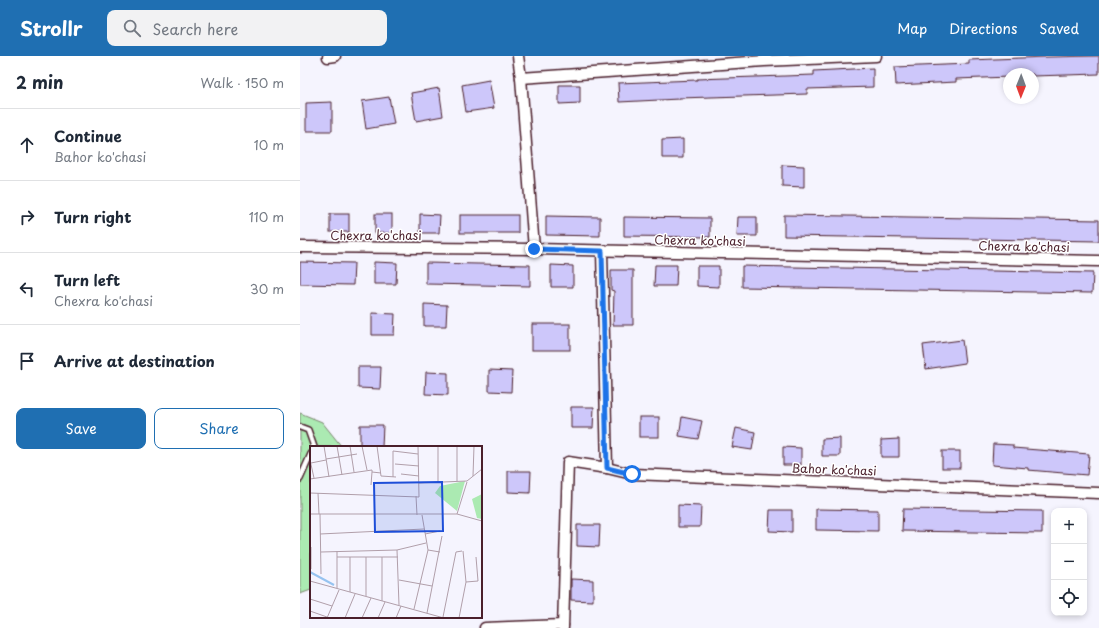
<!DOCTYPE html>
<html lang="en">
<head>
<meta charset="utf-8">
<style>
	body { margin:0; font-family:"Playpen Sans",sans-serif; background:#f2f2f3; color:#1f2937 }
	.controls { position:absolute; right:12px; bottom:12px; display:grid; overflow:hidden; border-radius:8px; box-shadow:0 2px 6px #0003 }
	.controls button { width:36px; height:36px; display:grid; place-items:center; padding:0; border:0; border-bottom:1px solid #e0e1e3; background:#fff; color:#1f2937; font:20px sans-serif }
	.compass { position:absolute; left:703px; top:12px; width:36px; height:36px; border-radius:50%; background:#fff; box-shadow:0 2px 6px #0003; rotate:181deg }
	.stop { position:absolute; width:12px; height:12px; margin:-9px; border:3px solid #1a73e8; border-radius:50%; background:#fff }
	.stop.end { background:#1a73e8; border-color:#fff; box-shadow:0 1px 4px #0008 }
	.list { margin:0; padding:0; list-style:none }
	h2 { display:flex; justify-content:space-between; align-items:center; height:52px; margin:0; padding:0 16px; font-size:17px }
	h2 small { font-size:13px; font-weight:400; color:#747a83 }
	.list li { display:grid; grid-template-columns:26px 1fr auto; gap:12px; align-items:center; box-sizing:border-box; height:72px; padding:0 16px; border-top:1px solid #e0e1e3 }
	.list b { display:block; font-size:15px; white-space:nowrap }
	.list p { margin:0; font-size:13px; white-space:nowrap; color:#747a83 }
	.list em { font-size:13px; font-style:normal; color:#747a83 }
	.actions { display:flex; gap:8px; padding:12px 16px }
	.actions a { flex:1; padding:9px 0; border:1px solid #1f6fb2; border-radius:8px; text-align:center; font-size:14px; color:#1f6fb2 }
	.actions .main { background:#1f6fb2; color:#fff }
	.icon { flex:none; width:22px; height:22px; fill:none; stroke:currentColor; stroke-width:2; stroke-linecap:round; stroke-linejoin:round }
	.map { position:relative; flex:none; width:799px; height:572px; overflow:hidden }
	header { display:flex; align-items:center; gap:24px; box-sizing:border-box; height:56px; padding:0 20px; background:#1f6fb2; color:#fff }
	header strong { font-size:19px }
	nav { display:flex; gap:22px; margin-inline-start:auto; font-size:14px }
	.search { width:280px; height:36px; background:#f2f2f3; display:flex; align-items:center; gap:10px; box-sizing:border-box; padding:0 14px; border-radius:8px; color:#747a83; font-size:15px }
	main { display:flex }
	aside { flex:1; background:#fff }
	.map>svg:first-child { display:block }
	.green { fill:#abeab2; stroke:#7a846e }
	.building { fill:#cdc7fa; stroke:#4a1f2b }
	.lines { fill:none; stroke-linecap:round; stroke-linejoin:round }
	.service-casing { stroke:#4a1f2b; stroke-width:8 }
	.minor-casing { stroke:#4a1f2b; stroke-width:13 }
	.service { stroke:#fff; stroke-width:5 }
	.minor { stroke:#fff; stroke-width:10 }
	.route { stroke:#1a73e8; stroke-width:5 }
	.labels { text-anchor:middle; dominant-baseline:central; stroke-width:3; stroke-linejoin:round; paint-order:stroke }
	.street-label { font-size:12px; fill:#4a1f2b; stroke:#fff }
	.inset-river { fill:none; stroke:#96c3f0; stroke-width:2 }
	.inset-road { fill:none; stroke:#b19faa; stroke-width:1 }
	.view { fill:#1d4ed8; fill-opacity:0.15; stroke:#1d4ed8; stroke-width:2 }
	.inset-edge { fill:none; stroke:#4a1f2b; stroke-width:2 }
</style>
</head>
<body>
<header>
<strong>Strollr</strong>
<div class="search"><svg class="icon" aria-label="search" viewBox="0 0 24 24"><circle cx="10" cy="10" r="6"/><path d="M15 15l6 6"/></svg>Search here</div>
<nav><a>Map</a><a>Directions</a><a>Saved</a></nav>
</header>
<main>
<aside>
<h2>2 min<small>Walk · 150 m</small></h2>
<ul class="list">
<li><svg class="icon" aria-label="ahead" viewBox="0 0 24 24"><path d="M12 20V5M6 11l6-6 6 6"/></svg><div><b>Continue</b><p>Bahor ko'chasi</p></div><em>10 m</em></li>
<li><svg class="icon" aria-label="right" viewBox="0 0 24 24"><path d="M7 20v-9h11M14 6l5 5-5 5"/></svg><div><b>Turn right</b></div><em>110 m</em></li>
<li><svg class="icon" aria-label="left" viewBox="0 0 24 24"><path d="M17 20v-9H6M10 6l-5 5 5 5"/></svg><div><b>Turn left</b><p>Chexra ko'chasi</p></div><em>30 m</em></li>
<li><svg class="icon" aria-label="arrive" viewBox="0 0 24 24"><path d="M6 21V4h12l-3 4 3 4H6"/></svg><div><b>Arrive at destination</b></div></li>
</ul>
<div class="actions"><a class="main">Save</a><a>Share</a></div>
</aside>
<div class="map">
<svg width="799" height="572" viewBox="0 0 799 572">
	<rect width="100%" height="100%" fill="#f5f4fe"/>
	<filter id="ink" filterUnits="userSpaceOnUse"><feTurbulence type="fractalNoise" baseFrequency=".025" numOctaves="2"/><feDisplacementMap in="SourceGraphic" scale="8" xChannelSelector="R" yChannelSelector="G"/><feConvolveMatrix kernelMatrix="1 2 1 2 8 2 1 2 1" color-interpolation-filters="sRGB"/></filter>
	<g filter="url(#ink)">
		<path class="green" d="M0,357L22,366L42,391H11V534L0,538Z"/>
		<g class="building">
			<path d="M799,0V18L733,20V18H709V21L656,23V26L596,29L595,11L669,8V4L747,1Z"/>
			<path d="M573,12V31L507,33V38L379,42V43L319,46L318,27L397,24V23L514,19V15Z"/>
			<path d="M189,24L194,52L166,56L162,29Z"/>
			<path d="M259,29H280V47L259,48Z"/>
			<path d="M139,32L143,60L116,65L111,37Z"/>
			<path d="M89,41L94,68L66,73L62,45Z"/>
			<path d="M32,46V75H6V47Z"/>
			<path d="M383,83V102H362V84Z"/>
			<path d="M482,109L504,110V131L482,130Z"/>
			<rect x="30" y="158" width="19" height="18"/>
			<rect x="75" y="158" width="17" height="19"/>
			<path d="M120,158L140,159L139,177H120Z"/>
			<rect x="160" y="159" width="58" height="18"/>
			<path d="M484,159L799,164V185L484,180Z"/>
			<path d="M246,160L300,161V180L246,179Z"/>
			<path d="M324,161L410,162V181L324,180Z"/>
			<path d="M438,161H457V180H437Z"/>
			<path d="M0,206L54,207L53,229L0,228Z"/>
			<path d="M74,206L97,207L96,228H74Z"/>
			<path d="M126,207L230,209V230L126,228Z"/>
			<path d="M251,209L273,210V231H251Z"/>
			<path d="M355,209H377L376,230H354Z"/>
			<path d="M397,210H419V231L397,230Z"/>
			<path d="M442,210L793,217L792,237L442,231Z"/>
			<path d="M311,214H333V269H313L314,235L311,234Z"/>
			<path d="M124,248L147,249L146,270H124Z"/>
			<path d="M72,257L95,258L94,279H72Z"/>
			<rect x="232" y="268" width="38" height="26"/>
			<path d="M662,284L665,307L626,313L623,289Z"/>
			<path d="M58,311H81L80,333L58,332Z"/>
			<path d="M189,314L212,315L211,336L189,335Z"/>
			<path d="M126,316L148,317V339L125,338Z"/>
			<path d="M271,351H294L293,372H271Z"/>
			<rect x="339" y="361" width="20" height="20"/>
			<path d="M382,361L402,365L398,383L379,380Z"/>
			<path d="M60,369H83L82,391L60,390Z"/>
			<path d="M436,372L455,376L452,394L432,391Z"/>
			<path d="M540,382V400H522V383Z"/>
			<path d="M599,383V401H581V384Z"/>
			<path d="M693,388L713,389V392L789,398L787,419L728,414V412L692,409Z"/>
			<path d="M483,391L501,392V409H483Z"/>
			<rect x="642" y="395" width="18" height="17"/>
			<path d="M208,415H231L230,437L208,436Z"/>
			<path d="M378,449L401,450L400,471H378Z"/>
			<path d="M516,453L578,454V475L516,474Z"/>
			<path d="M603,453L742,455V477L602,475Z"/>
			<path d="M470,454H492V476L469,475Z"/>
			<path d="M277,469H300L299,491L277,490Z"/>
			<path d="M271,523L293,524V545L271,544Z"/>
		</g>
		<g class="lines">
			<defs>
				<g id="service">
					<path d="M0,371L8,374L14,391"/>
					<path d="M0,423L11,398"/>
				</g>
				<g id="minor">
					<path d="M218,0L221,22L234,193"/>
					<path d="M28,1L35,0"/>
					<path d="M221,22L464,5L576,0"/>
					<path d="M0,191L234,193L799,205"/>
					<path d="M302,195L307,412"/>
					<path d="M185,572L263,569"/>
					<path d="M263,572L268,406L307,412L332,418L799,437"/>
				</g>
			</defs>
			<use href="#service" class="service-casing"/>
			<use href="#minor" class="minor-casing"/>
			<use href="#service" class="service"/>
			<use href="#minor" class="minor"/>
		</g>
	</g>
	<g class="lines" filter="url(#ink)">
		<path class="route" d="M234,193L302,195L307,412L332,418"/>
	</g>
	<g class="labels">
		<g class="street-label">
			<text x="76" y="179">Chexra ko'chasi</text>
			<text transform="translate(400 184) rotate(1)">Chexra ko'chasi</text>
			<text transform="translate(724 190) rotate(1)">Chexra ko'chasi</text>
			<text transform="translate(534 413) rotate(2)">Bahor ko'chasi</text>
		</g>
	</g>
	<g transform="translate(10 390)">
		<rect width="172" height="172" fill="#f5f4fe"/>
		<path d="M155,35L147,65L125,47L130,40ZM172,48V73L167,72L162,53Z" fill="#abeab2"/>
		<path class="inset-river" d="M0,126L24,139"/>
		<path class="inset-road" d="M14,0L19,31M27,0L32,29M40,0L44,26M52,0L57,24M67,0L71,30L86,31M128,0V36M147,0V35M16,13L47,8M0,14L4,32M1,17L16,14M85,18L109,20M91,28L109,30M163,30L164,0M83,31V5L108,8M0,33L62,24V26L71,27M109,37L157,35L172,23M61,39L62,26M0,47L109,51L108,0M8,47L9,68M106,50L107,69M0,68H147L172,75M10,68L11,128M147,68L157,36M10,88L114,83M115,88L130,85M1,101V123M87,104L89,159M118,104L130,106M27,105V142M11,106L87,104L116,97M27,111H88M40,111V146M72,111V155M89,134L122,140M0,135L134,172M156,136L168,135L166,111M56,150V111M0,153L22,160M104,163L118,104L112,69M0,165L17,171M117,167L132,90M133,171L146,106L152,105M17,172L29,144M35,172L45,148M52,172L61,152M68,172L75,156M86,172L91,160M149,172L156,136L153,105"/>
		<path class="view" d="M132,36L133,85L65,86L64,37Z"/>
		<rect width="172" height="172" class="inset-edge"/>
	</g>
</svg>
<div class="controls">
<button>+</button>
<button>−</button>
<button><svg class="icon" aria-label="locate" viewBox="0 0 24 24"><circle cx="12" cy="12" r="6"/><path d="M12 2v4M12 18v4M2 12h4M18 12h4"/></svg></button>
</div>
<svg class="compass" viewBox="-18 -18 36 36"><path d="M0-13l5 13h-10z" fill="#e53935"/><path d="M0 13l5-13h-10z" fill="#747a83"/></svg>
<div class="stop" style="left:332px;top:418px"></div>
<div class="stop end" style="left:234px;top:193px"></div>
</div>
</main>
</body>
</html>
